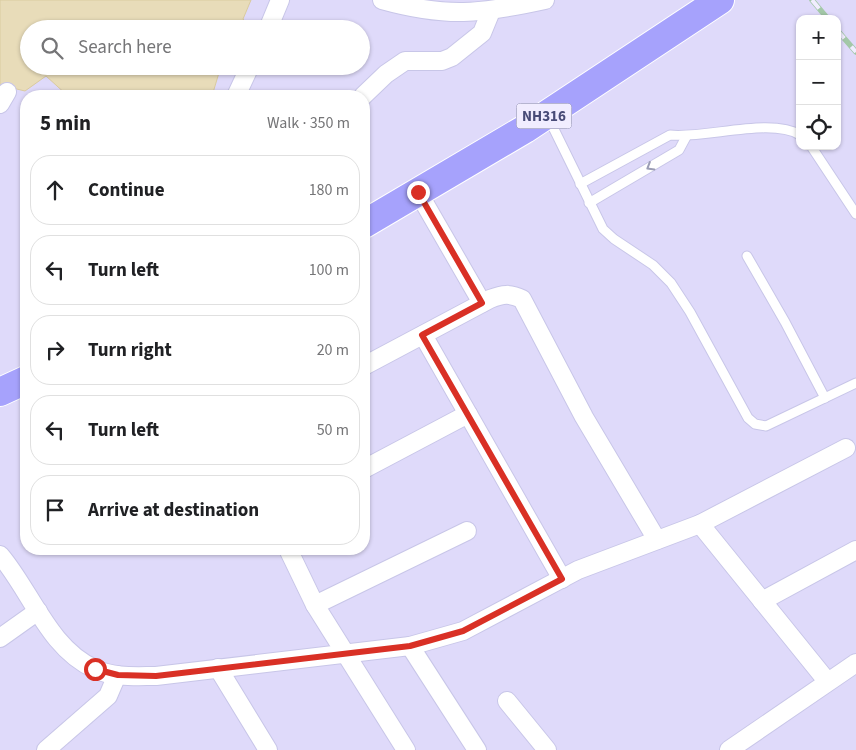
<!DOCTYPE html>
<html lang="en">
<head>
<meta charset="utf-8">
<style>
	body { margin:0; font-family:"Source Sans 3",sans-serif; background:#f2f2f2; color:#202124 }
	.controls { position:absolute; right:15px; top:15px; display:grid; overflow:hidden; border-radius:10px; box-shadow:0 1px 4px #0004 }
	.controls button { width:45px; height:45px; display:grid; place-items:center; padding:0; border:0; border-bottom:1px solid #e0e0e0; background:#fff; color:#202124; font:25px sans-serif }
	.stop { position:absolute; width:15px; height:15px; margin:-11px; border:4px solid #d93025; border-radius:50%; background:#fff }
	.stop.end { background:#d93025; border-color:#fff; box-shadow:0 1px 5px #0008 }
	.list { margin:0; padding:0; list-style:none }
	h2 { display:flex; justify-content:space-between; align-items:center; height:65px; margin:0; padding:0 20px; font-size:21px }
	h2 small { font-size:16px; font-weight:400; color:#757577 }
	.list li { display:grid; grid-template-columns:32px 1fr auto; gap:15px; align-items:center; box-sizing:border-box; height:70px; margin:0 10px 10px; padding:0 10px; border:1px solid #e0e0e0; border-radius:20px }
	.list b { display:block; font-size:19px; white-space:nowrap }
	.list em { font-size:16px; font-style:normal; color:#757577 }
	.icon { flex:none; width:28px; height:28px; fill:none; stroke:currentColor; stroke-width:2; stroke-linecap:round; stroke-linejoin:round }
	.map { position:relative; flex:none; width:856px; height:750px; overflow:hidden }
	.search { position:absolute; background:#fff; box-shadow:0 1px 4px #0004; left:20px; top:20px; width:350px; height:55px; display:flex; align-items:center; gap:12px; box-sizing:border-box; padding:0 18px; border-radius:28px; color:#757577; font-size:19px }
	.panel { position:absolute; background:#fff; box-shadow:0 1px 4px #0004; left:20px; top:90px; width:350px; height:465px; border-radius:20px }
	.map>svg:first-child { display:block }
	.residential { fill:#dfdafa; fill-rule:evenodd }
	.water { fill:#e8dcb9; stroke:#dacb9f }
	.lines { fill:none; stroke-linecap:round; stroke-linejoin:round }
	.service-casing { stroke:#c8c6e8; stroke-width:11 }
	.minor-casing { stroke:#c8c6e8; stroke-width:20 }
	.trunk-casing { stroke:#fff; stroke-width:30 }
	.service { stroke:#fff; stroke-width:9 }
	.minor { stroke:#fff; stroke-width:18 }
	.trunk { stroke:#a6a2fc; stroke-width:28 }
	.rail-casing { stroke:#a3c8a8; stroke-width:5.5 }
	.rail { stroke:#f1edff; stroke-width:4; stroke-dasharray:11; stroke-linecap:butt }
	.oneway { stroke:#9b9db5 }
	.route { stroke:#d93025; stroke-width:6 }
	.labels { text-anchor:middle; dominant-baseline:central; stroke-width:4; stroke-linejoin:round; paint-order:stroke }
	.shield { fill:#f1edff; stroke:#7b7ca0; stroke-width:1 }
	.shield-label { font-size:15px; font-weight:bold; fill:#494c78 }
</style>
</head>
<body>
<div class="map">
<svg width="856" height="750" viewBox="0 0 856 750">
	<rect width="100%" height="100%" fill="#ebe6fd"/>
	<path class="residential" d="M0,0H856V750H0ZM800,19H837V146H800ZM29,29H361V66H29ZM26,96H364V549H26Z"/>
	<path class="water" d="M0,0H251L243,19L250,29H29V66H221L212,96H68L46,76L25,91L0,85Z"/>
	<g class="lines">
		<defs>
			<g id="service">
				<path d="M548,117L603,229L614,239L653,265L671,283L690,312L748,418L755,424L766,426L856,383"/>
				<path d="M811,146L856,214"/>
				<path d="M580,184L670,135C705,139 771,117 800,135"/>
				<path d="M589,203L679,150L686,137"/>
				<path d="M747,256L785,322L825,398"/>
			</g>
			<g id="minor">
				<path d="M382,0C447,18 480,14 545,0"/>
				<path d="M268,29L280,0"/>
				<path d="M236,96L250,66"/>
				<path d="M363,96L386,74L405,61H442L452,57L482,33L491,11"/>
				<path d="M0,104L7,92"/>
				<path d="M418,192L482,303"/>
				<path d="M423,335L562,579"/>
				<path d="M364,366L490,299C503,294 510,293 522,299L584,417L657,540"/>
				<path d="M364,469L468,414"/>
				<path d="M700,524L827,681"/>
				<path d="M288,549L315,605L406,750"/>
				<path d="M0,555C31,591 49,649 95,669C114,678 136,676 156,676L410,646L463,631L578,570L700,524L846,448"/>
				<path d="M762,601L856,550"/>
				<path d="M315,605L467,531"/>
				<path d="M0,638L38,611"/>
				<path d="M410,646L477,750"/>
				<path d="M218,668L268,750"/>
				<path d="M507,701L547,750"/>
				<path d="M46,750L108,696L117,675"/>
				<path d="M729,750L856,663"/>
			</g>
			<g id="trunk">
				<path d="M364,224L525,129L720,0"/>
				<path d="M0,392L26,380"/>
			</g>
		</defs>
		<use href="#service" class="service-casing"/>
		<use href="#minor" class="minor-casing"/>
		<use href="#trunk" class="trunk-casing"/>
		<use href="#service" class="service"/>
		<use href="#minor" class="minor"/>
		<use href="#trunk" class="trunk"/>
		<defs>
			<g id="rail">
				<path d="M812,0L828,19"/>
				<path d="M837,30L856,52"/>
			</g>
		</defs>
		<use href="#rail" class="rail-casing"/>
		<use href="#rail" class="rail"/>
	</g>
	<defs><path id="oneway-chevron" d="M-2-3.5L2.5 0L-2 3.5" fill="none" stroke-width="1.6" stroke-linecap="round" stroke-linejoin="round" transform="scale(1.25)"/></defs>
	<use class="oneway" href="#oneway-chevron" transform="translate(650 167) rotate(149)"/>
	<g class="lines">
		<path class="route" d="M95,669L118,675L156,676L410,646L463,631L562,579L422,335L482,303L418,192"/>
	</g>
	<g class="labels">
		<rect class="shield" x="516.5" y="103.5" width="55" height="25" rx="4"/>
		<g class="shield-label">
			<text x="544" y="116">NH316</text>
		</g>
	</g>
</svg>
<div class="controls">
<button>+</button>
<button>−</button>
<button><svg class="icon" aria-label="locate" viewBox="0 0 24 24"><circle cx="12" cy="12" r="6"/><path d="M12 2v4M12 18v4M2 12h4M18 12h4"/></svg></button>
</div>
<div class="stop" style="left:95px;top:669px"></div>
<div class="stop end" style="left:418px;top:192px"></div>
<div class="search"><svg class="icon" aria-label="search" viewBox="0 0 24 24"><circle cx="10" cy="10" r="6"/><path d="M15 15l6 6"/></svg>Search here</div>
<section class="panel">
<h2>5 min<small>Walk · 350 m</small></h2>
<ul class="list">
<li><svg class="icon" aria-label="ahead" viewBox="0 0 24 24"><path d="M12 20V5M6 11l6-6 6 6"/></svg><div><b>Continue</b></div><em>180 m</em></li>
<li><svg class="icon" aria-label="left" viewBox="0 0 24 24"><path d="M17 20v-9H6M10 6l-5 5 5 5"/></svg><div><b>Turn left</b></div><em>100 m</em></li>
<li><svg class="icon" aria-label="right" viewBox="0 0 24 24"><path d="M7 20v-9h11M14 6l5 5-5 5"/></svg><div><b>Turn right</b></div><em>20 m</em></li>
<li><svg class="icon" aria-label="left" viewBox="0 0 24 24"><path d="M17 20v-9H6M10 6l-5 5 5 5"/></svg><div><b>Turn left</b></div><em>50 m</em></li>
<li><svg class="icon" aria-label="arrive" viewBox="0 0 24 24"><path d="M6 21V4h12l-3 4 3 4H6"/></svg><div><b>Arrive at destination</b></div></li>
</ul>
</section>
</div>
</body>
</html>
